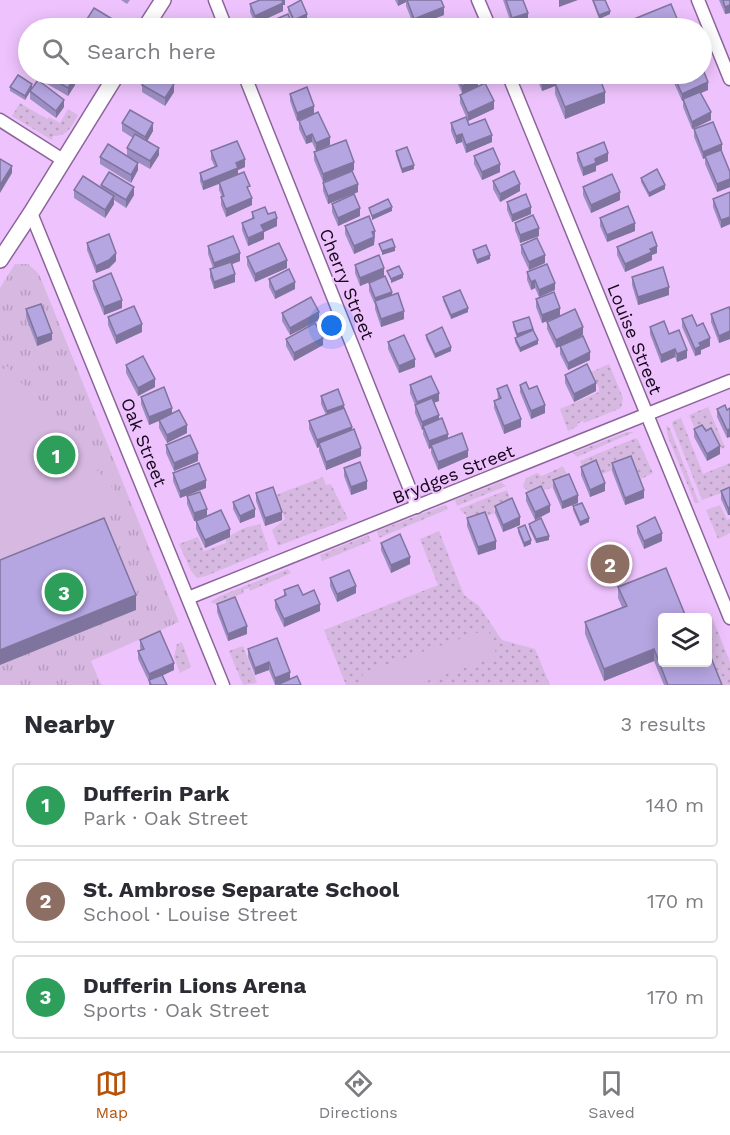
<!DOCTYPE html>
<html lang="en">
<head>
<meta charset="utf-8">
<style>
	body { margin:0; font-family:"Work Sans",sans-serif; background:#f7f7f7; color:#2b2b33 }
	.controls { position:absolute; right:18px; bottom:18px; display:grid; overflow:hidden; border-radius:6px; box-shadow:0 3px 15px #0003 }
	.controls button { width:54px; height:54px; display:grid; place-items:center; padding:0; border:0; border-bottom:2px solid #e1e1e2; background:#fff; color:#2b2b33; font:30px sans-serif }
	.you { position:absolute; left:332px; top:326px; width:21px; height:21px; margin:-15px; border:4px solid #fff; border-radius:50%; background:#1a73e8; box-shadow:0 0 0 9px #1a73e833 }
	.badge { display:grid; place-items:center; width:39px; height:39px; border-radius:50%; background:#b45309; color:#fff; font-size:20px; font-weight:700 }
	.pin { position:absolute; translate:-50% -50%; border:3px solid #fff; box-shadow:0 2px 6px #0006 }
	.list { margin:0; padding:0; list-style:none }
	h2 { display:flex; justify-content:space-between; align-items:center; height:78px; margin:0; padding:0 24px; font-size:26px }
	h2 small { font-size:20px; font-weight:400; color:#7c7c81 }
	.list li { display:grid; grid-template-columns:39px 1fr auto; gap:18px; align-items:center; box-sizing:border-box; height:84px; margin:0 12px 12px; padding:0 12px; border:2px solid #e1e1e2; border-radius:6px }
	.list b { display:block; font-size:22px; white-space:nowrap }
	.list p { margin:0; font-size:20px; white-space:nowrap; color:#7c7c81 }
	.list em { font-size:20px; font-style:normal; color:#7c7c81 }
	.icon { flex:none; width:33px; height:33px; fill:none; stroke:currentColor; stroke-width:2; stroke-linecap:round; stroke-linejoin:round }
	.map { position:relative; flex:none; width:730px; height:685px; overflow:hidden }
	.search { position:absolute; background:#fff; box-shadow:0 3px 15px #0003; left:18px; right:18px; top:18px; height:66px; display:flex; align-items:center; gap:15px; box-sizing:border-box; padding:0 21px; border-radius:33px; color:#7c7c81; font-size:22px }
	.sheet { height:366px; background:#fff }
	nav { display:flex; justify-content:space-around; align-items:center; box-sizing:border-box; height:84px; border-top:2px solid #e1e1e2; background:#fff; font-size:16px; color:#7c7c81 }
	nav a { display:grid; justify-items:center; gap:3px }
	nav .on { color:#b45309 }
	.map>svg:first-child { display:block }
	.grass { fill:url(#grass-dots) }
	.park { fill:url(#park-tufts) }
	.garden { fill:#d6b8e1 }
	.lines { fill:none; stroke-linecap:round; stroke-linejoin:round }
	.minor-casing { stroke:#8b659a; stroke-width:15 }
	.tertiary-casing { stroke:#8b659a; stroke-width:18 }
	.minor { stroke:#fff; stroke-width:12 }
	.tertiary { stroke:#fff; stroke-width:15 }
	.wall { fill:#9c8ec2 }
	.shaded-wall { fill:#7f749e }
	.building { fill:#b5a5e1; stroke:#7f749e; stroke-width:1.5 }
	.labels { text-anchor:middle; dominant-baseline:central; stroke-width:4.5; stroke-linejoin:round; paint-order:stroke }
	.street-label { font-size:18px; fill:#17081c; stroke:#eec3fd }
</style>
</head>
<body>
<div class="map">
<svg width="730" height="685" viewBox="0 0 730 685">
	<defs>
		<pattern id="grass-dots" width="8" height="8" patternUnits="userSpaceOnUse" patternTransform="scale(1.5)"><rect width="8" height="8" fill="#d6b8e1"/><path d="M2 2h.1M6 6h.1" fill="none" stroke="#b79dc0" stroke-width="1.8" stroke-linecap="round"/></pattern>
		<pattern id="park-tufts" width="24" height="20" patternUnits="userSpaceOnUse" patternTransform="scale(1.5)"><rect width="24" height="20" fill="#d6b8e1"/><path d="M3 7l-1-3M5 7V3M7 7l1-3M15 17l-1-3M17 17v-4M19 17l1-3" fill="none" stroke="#b79dc0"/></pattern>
	</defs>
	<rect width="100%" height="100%" fill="#eec3fd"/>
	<g class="grass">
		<path d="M20,103L47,119L49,117L60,123L68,109L78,115C72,126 67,137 53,136L52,140L12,116Z"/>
		<path d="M609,364L623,398L621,408L584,423L583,421L577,424L578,426L568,431L560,409L599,392V387L596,383L594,375H590L589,373Z"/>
		<path d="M708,407L725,447L721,449L713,431L706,434H697L689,415Z"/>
		<path d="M681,418L703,474L730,463V490L702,500L672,424L673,421Z"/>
		<path d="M666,426L669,427L699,503H695L668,437Z"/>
		<path d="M627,432H634L577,457L573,453Z"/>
		<path d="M636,438L638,440L653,473L641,479L633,463L602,474L597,468L584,473L580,461Z"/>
		<path d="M563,466L570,481L531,495L523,486L526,478L537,473L542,476Z"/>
		<path d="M323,477L326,485L331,484L348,519L278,546L272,530L285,519L276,495Z"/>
		<path d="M501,482L506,486L457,506L455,500Z"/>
		<path d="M507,490L511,501L494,508L495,513L470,523L465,514L459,509Z"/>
		<path d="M445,505L448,509L379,538L377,531Z"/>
		<path d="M720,505L727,520L730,519V533L718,539L706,510Z"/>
		<path d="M260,524L269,550L206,576L197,578L191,571L179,544L198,537L204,551L226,543V538L244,528Z"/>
		<path d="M439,531L464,595L479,606L502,640L535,649L550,685H346L324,630L438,585L420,539Z"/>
		<path d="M368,535L371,541L322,561L320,555Z"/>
		<path d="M288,569L291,573L250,591L249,588L243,590L244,593L215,604L210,602L220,596Z"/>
		<path d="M711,615L730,662V685H720L708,655V618H704Z"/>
		<path d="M182,642L191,667L180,673L174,657L177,644Z"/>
		<path d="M243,646L257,683L243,685L229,651Z"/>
	</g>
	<path class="park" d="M15,264H28L39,274L179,622L91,661L101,685H0V288Z"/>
	<g class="garden">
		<path d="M7,366L129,507L25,553L0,557V372Z"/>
		<path d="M488,629L497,656L416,685H366L362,673Z"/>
	</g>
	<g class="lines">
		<defs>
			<g id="minor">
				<path d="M215,0L226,28"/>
				<path d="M478,0L490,28"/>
				<path d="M698,0L730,79"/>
				<path d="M244,74L417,507"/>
				<path d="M508,74L730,618"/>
				<path d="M0,120L63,160"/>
				<path d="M31,213L223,685"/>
				<path d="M188,598L730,381"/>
			</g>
			<g id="tertiary">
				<path d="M145,28L163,0"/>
				<path d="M0,260L31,213L117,74"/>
			</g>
		</defs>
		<use href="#minor" class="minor-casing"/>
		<use href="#tertiary" class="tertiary-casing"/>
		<use href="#minor" class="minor"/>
		<use href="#tertiary" class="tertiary"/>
	</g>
	<g class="wall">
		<path d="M121,0H130L127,4Z"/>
		<path d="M285,0V5H283V11L255,24L250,12V4Z"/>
		<path d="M395,0H441L444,15L414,26L406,6V2L398,6Z"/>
		<path d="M503,0H523L528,20L512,26Z"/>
		<path d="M592,0H605L610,14L599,19Z"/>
		<path d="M719,0H730V13L725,14Z"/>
		<path d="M288,7L307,18L294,24L288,11Z"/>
		<path d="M87,19L114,28H90L87,27Z"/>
		<path d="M634,19L678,28H635Z"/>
		<path d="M42,74H86L82,81L75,78V85L68,96L42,81Z"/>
		<path d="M279,74H299V76L283,82Z"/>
		<path d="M479,74L476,75L478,86L494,109L468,121L460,103V95L462,93L457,82V75Z"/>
		<path d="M535,74H569V78L591,83L605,103L565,119L555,94V86L542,91Z"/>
		<path d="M670,74H702L708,90L701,93L711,120L692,129L683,107V101H682Z"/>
		<path d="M142,85L174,92L165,106L142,92Z"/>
		<path d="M10,87L32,88L64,107L56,118L30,99V92L25,100L10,91Z"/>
		<path d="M290,94L314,114L330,145L317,151L354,170L352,171L358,192L328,204L323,191V183L349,172L323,182L314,160V152L316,151L312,142L306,144L299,129V121L312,115L297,121L290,101Z"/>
		<path d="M122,123L153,131L147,141L159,155L150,169L127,156V148L133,138L122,131Z"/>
		<path d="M451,123L469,125L492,142L466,153L462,142L456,144L451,131Z"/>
		<path d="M694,129L722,152L730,172V187L717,192L705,164V158L703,159L694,137Z"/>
		<path d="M211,151L245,167L238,170V174L250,193L252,205L226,217L221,205V197H222L219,190V184L203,190L200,181V173L215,167L211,159Z"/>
		<path d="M396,151L414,169L402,173L396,155Z"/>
		<path d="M577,153L608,161L596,166V171L583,176L577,160Z"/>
		<path d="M474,156L500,172L482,180L474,164Z"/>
		<path d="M100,157L138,170L131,183L100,164Z"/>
		<path d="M641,178L665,189L649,197L641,182Z"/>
		<path d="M493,181L520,191L500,202L493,189Z"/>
		<path d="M101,185L134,195L126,208L114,200V204L105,218L74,198V190L101,188Z"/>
		<path d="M583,187L620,200L591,213L583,195Z"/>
		<path d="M730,192V224L721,228L713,207V199Z"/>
		<path d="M507,202L531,214L512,222L507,210Z"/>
		<path d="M332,204L360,216L338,226L332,212Z"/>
		<path d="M252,212L268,214L277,226L264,232V239L248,246L242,230V223L252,219Z"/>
		<path d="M600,218L635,231L607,242L600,226Z"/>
		<path d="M515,223L539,236L520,243L515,230Z"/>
		<path d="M345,226L375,231L374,245L354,254L345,234Z"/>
		<path d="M87,243L116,261L109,268L96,273L87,250Z"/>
		<path d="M521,245L545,263L529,270L521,253Z"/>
		<path d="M208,246L240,261L232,264L235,282L214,289L210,277V269L213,268L208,254Z"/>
		<path d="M617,247L657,253L652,255V260L625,272L617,255Z"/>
		<path d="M473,250L490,259L477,264L473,254Z"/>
		<path d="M247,257L287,268L255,282L247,265Z"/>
		<path d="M355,265L384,276L360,286L355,273Z"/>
		<path d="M527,272L555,290L539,297L535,288L531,290L527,280Z"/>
		<path d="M632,277L669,295L638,305L632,285Z"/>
		<path d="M269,279L295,289L275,299L269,287Z"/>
		<path d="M93,281L122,308L104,315L93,288Z"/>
		<path d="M369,283L392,295L404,319L381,327L375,309V305L369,291Z"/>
		<path d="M443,297L468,312L451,319L443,300Z"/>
		<path d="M536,299L560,316L583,335L556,348L547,329V322L553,319L542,323L536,307Z"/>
		<path d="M26,309L52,340L37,346L26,317Z"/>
		<path d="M730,310V339L719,343L711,322V314Z"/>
		<path d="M282,313L319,320L290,335L282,321Z"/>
		<path d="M108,317L142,332L116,344L108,325Z"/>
		<path d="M682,319L697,326L710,346L701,350V354L695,356L682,327Z"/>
		<path d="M513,322L538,344L520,352L515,342V338H517L513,326Z"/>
		<path d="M650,327L669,334L687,358L677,362L675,357L661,363L650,334Z"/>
		<path d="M426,335L451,351L435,358L426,339Z"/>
		<path d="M286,339L323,345L294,361L286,346Z"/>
		<path d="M388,342L415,367L399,373L388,349Z"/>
		<path d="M560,346L590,360L568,370L560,354Z"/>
		<path d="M126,365L155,387L138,396L126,373Z"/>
		<path d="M565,375L596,391L574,402L565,383Z"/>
		<path d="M410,385L439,401L434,402L439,419L448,439L468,457L438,470L431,453V448L429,449L423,434V430H422L415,413V405L410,393Z"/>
		<path d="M520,385L545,413L531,419L520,392Z"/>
		<path d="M497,389L521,427L504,434L494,408V401L498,399Z"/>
		<path d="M321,396L344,408L361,456L326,470L319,451V447L317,448L309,429V421L326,415L321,404Z"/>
		<path d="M141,397L172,413L187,433L167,443L159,428V421L149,425L141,404Z"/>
		<path d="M717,409L727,410V438L717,417Z"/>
		<path d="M694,429L706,431L720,454L707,461L694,437Z"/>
		<path d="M166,445L198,461L174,471L166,453Z"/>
		<path d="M612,463L644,498L625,505L612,471Z"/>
		<path d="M581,467L605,491L590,497L581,475Z"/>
		<path d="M344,468L367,489L351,495L344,476Z"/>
		<path d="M173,473L206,488L180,498L173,481Z"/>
		<path d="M553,480L578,503L562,509L553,488Z"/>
		<path d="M730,487L728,515L721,499V491Z"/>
		<path d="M256,493L282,520L265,526L256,501Z"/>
		<path d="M526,493L550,512L535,520L526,501Z"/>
		<path d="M187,496L207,516L194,521L187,504Z"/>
		<path d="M233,502L255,517L240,523L233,509Z"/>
		<path d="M495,506L520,525L503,532L495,513Z"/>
		<path d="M573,506L589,522L580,526L573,510Z"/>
		<path d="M467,518L496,549L478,555L467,526Z"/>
		<path d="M196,521L230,537L205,548L196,529Z"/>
		<path d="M529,524L549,540L536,543L529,528Z"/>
		<path d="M637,526L662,541L644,549L637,533Z"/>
		<path d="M518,528L531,544L524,547L518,532Z"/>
		<path d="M381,543L410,564L391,573L381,550Z"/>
		<path d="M330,578L356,593L337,602L330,586Z"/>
		<path d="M618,587L686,617L722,685H664L654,661L604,681L585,634V622L622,607L618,598Z"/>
		<path d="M284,590L303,595L320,611L284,627L275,608V600L284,596Z"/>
		<path d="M217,604L247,634L228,641L217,612Z"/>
		<path d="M277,638V685H275L269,670L255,675L248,657V649Z"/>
		<path d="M140,640L174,670L163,675L167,685H149V682L138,659V651L141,650L140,648Z"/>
	</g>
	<g class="shaded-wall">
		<path d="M281,0H285V5H283V11L255,24V16Z"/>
		<path d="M398,0H406V2L398,6Z"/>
		<path d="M559,0H578L559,7Z"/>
		<path d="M730,5V13L725,14V7Z"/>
		<path d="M444,7V15L414,26V19Z"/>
		<path d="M610,11V14L599,19V15Z"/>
		<path d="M528,13V20L512,26V18Z"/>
		<path d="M307,14V18L294,24V20Z"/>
		<path d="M114,20L113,28H108Z"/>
		<path d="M678,21V28H660Z"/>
		<path d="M82,74H86L82,81Z"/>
		<path d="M283,74H299V76L283,82Z"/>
		<path d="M569,74V81L555,83V86L542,91V84Z"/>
		<path d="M75,77V85L68,96V88Z"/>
		<path d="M478,79V86L462,93V86Z"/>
		<path d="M708,82V90L682,101V94Z"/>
		<path d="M32,84V88L25,100V96Z"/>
		<path d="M174,84V92L165,106V98Z"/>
		<path d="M605,92V103L565,119V107Z"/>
		<path d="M64,100V107L56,118V111Z"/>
		<path d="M494,101V109L468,121V113Z"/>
		<path d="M314,106V114L297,121V113Z"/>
		<path d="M711,112V120L692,129V122Z"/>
		<path d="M153,123V131L145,145V137Z"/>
		<path d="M312,134V142L306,144V137Z"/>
		<path d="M462,134V142L456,144V136Z"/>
		<path d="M492,135V142L466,153V145Z"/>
		<path d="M330,137V145L316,151V143Z"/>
		<path d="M722,144V152L703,159V152Z"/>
		<path d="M159,148V155L150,169V161Z"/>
		<path d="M608,153V161L596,166V171L583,176V168L595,159Z"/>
		<path d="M245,159V167L238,170V176L203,190V182L236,163Z"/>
		<path d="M354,162V170L323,182V174Z"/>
		<path d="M138,163V170L131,183V175Z"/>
		<path d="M500,164V172L482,180V172Z"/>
		<path d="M414,165V169L402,173V169Z"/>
		<path d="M12,166V173L0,193V185Z"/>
		<path d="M730,179V187L717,192V184Z"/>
		<path d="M358,184V192L328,204V196Z"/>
		<path d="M520,184V191L500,202V194Z"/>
		<path d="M665,185V189L649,197V193Z"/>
		<path d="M134,187V195L126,208V200Z"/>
		<path d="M620,192V200L591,213V205Z"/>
		<path d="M114,196V204L105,218V210Z"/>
		<path d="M252,198V205L226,217V209Z"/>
		<path d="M392,207V211L372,220V216Z"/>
		<path d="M531,207V214L512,222V215Z"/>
		<path d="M360,208V216L338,226V218Z"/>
		<path d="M730,217V224L721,228V220Z"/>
		<path d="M277,218V226L264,232V239L248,246V238L261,225Z"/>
		<path d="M635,223V231L607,242V235Z"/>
		<path d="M539,228V236L520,243V235Z"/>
		<path d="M375,231L374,245L354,254V246Z"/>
		<path d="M657,246V253L652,255V260L625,272V264L650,249Z"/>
		<path d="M395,247V251L382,255V251Z"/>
		<path d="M116,253V261L109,268L96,273V266Z"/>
		<path d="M240,253V261L214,271V263Z"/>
		<path d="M490,255V259L477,264V260Z"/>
		<path d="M545,255V263L529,270V262Z"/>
		<path d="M287,260V268L255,282V274Z"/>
		<path d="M384,268V276L360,286V278Z"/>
		<path d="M235,274V282L214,289V282Z"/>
		<path d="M403,274V278L391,283V279Z"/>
		<path d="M535,280V288L531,290V282Z"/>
		<path d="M295,282V289L275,299V292Z"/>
		<path d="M555,283V290L539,297V290Z"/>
		<path d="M669,287V295L638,305V297Z"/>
		<path d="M392,292V299L375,302V298Z"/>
		<path d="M122,300V308L104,315V307Z"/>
		<path d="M468,308V312L451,319V315Z"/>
		<path d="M560,308V316L542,323V315Z"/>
		<path d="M404,311V319L381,327V319Z"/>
		<path d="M319,312V320L290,335V328Z"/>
		<path d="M142,324V332L116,344V336Z"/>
		<path d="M583,327V335L556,348V340Z"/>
		<path d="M533,329V333L517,338V334Z"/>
		<path d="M730,331V339L719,343V336Z"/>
		<path d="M52,333V340L37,346V338Z"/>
		<path d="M323,338V345L294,361V353Z"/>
		<path d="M710,338V346L701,350V354L695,356V349L699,343Z"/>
		<path d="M538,340V344L520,352V348Z"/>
		<path d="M451,347V351L435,358V354Z"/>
		<path d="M675,349V357L661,363V355Z"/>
		<path d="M687,350V358L677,362V354Z"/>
		<path d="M590,352V360L568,370V363Z"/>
		<path d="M415,359V367L399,373V366Z"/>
		<path d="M155,379V387L138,396V388Z"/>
		<path d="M596,383V391L574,402V394Z"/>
		<path d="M439,393V401L417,409V402Z"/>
		<path d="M344,405V412L327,419V411Z"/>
		<path d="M545,405V413L531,419V411Z"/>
		<path d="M172,408V415L149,425V417Z"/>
		<path d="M439,415V423L423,426V430H422V422Z"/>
		<path d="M521,419V427L504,434V426Z"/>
		<path d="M187,425V433L167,443V435Z"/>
		<path d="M352,427V434L319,443V447L317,448V440Z"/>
		<path d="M730,429V437L727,438V430Z"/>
		<path d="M448,434V441L431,445V448L429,449V441Z"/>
		<path d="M720,446V454L707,461V454Z"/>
		<path d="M361,448V456L326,470V462Z"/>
		<path d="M468,450V457L438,470V462Z"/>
		<path d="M198,453V461L174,471V463Z"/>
		<path d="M206,480V488L180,498V491Z"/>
		<path d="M367,481V489L351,495V487Z"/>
		<path d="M605,483V491L590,497V490Z"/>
		<path d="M644,490V498L625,505V498Z"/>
		<path d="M578,495V503L562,509V502Z"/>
		<path d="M550,505V512L535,520V512Z"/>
		<path d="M730,507V515H728V508Z"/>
		<path d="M207,509V516L194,521V513Z"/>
		<path d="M255,509V517L240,523V516Z"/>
		<path d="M282,512V520L265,526V518Z"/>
		<path d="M520,517V525L503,532V525Z"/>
		<path d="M589,518V522L580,526V522Z"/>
		<path d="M230,529V537L205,548V540Z"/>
		<path d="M662,533V541L644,549V541Z"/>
		<path d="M549,536V540L536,543V539Z"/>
		<path d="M531,540V544L524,547V543Z"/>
		<path d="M496,541V549L478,555V547Z"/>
		<path d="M410,557V564L391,573V565Z"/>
		<path d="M356,586V593L337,602V594Z"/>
		<path d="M136,595V610L0,665V650Z"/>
		<path d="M320,604V611L284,627V619Z"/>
		<path d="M247,626V634L228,641V634Z"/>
		<path d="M654,649V661L604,681V669Z"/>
		<path d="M269,662V670L255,675V668Z"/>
		<path d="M174,663V670L149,682V674Z"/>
		<path d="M290,672V680L275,685V678Z"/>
	</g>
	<g class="building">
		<path d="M260,0H282L283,3L255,16L250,4Z"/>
		<path d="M301,0L307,14L294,20L288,7Z"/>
		<path d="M407,0H441L444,7L414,19Z"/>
		<path d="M506,0H523L528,13L512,18Z"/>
		<path d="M593,0H605L610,11L599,15Z"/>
		<path d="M723,0H730V5L725,7Z"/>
		<path d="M671,4L678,21L660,28H638L634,19Z"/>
		<path d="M94,8L114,20L108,28H102L87,19Z"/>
		<path d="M288,14L294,28H261L260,26Z"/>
		<path d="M448,20L451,28L465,23L467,28H425Z"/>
		<path d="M702,67L708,82L682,94L673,74H702Z"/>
		<path d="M43,74H69L75,77L68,88Z"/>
		<path d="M149,74H155L174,84L165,98L142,85Z"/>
		<path d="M459,74H475L478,79L462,86L457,75Z"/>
		<path d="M538,74H568L542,84Z"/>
		<path d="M580,74H588L591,83L600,79L605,92L565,107L555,83Z"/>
		<path d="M18,75L32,84L25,96L10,87Z"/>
		<path d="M38,80L64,100L56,111L30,91Z"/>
		<path d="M485,83L494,101L468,113L460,95Z"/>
		<path d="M307,87L314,106L297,113L290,94Z"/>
		<path d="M700,92L711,112L692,122L683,99Z"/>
		<path d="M130,110L153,123L145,137L122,123Z"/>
		<path d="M318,112L330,137L316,143L312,134L306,137L299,121Z"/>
		<path d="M466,117L469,125L485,119L492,135L466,145L462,134L456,136L451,123Z"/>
		<path d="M713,122L722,144L703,152L694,129Z"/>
		<path d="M135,134L159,148L150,161L127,148Z"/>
		<path d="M346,140L354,162L323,174L314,152Z"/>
		<path d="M237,141L245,159L236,163L238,168L203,182L200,173L217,166L211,151Z"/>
		<path d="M604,142L608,153L595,159L596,163L583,168L577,153Z"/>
		<path d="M108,144L138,163L131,175L100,157Z"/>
		<path d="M407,147L414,165L402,169L396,151Z"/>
		<path d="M493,148L500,164L482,172L474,156Z"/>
		<path d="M721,150L730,172V179L717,184L705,156Z"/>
		<path d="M0,159L12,166L0,185Z"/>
		<path d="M657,169L665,185L649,193L641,178Z"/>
		<path d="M352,171L358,184L328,196L323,183Z"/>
		<path d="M514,171L520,184L500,194L493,181Z"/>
		<path d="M109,172L134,187L126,200L101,185Z"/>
		<path d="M244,172L250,186L247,187L252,198L226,209L221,197L224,196L219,182Z"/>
		<path d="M612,174L620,192L591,205L583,187Z"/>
		<path d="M83,176L114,196L105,210L74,190Z"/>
		<path d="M730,192V217L721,220L713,199Z"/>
		<path d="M354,194L360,208L338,218L332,204Z"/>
		<path d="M526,194L531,207L512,215L507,202Z"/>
		<path d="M388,199L392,207L372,216L369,208Z"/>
		<path d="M628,206L635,223L607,235L600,218Z"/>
		<path d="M265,207L268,214L275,212L277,218L261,225L264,231L248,238L242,223L254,218L252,212Z"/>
		<path d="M533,215L539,228L520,235L515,223Z"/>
		<path d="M369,216L375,231L372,232L374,237L354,246L345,226Z"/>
		<path d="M652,232L657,246L650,249L652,252L625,264L617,247Z"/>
		<path d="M109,234L116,253L109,260L96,266L87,243Z"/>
		<path d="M233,236L240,253L214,263L208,246Z"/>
		<path d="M537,238L545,255L529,262L521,245Z"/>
		<path d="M392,239L395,247L382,251L379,244Z"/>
		<path d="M279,243L287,260L255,274L247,257Z"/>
		<path d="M486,245L490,255L477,260L473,250Z"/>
		<path d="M379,255L384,268L360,278L355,265Z"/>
		<path d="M231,262L235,274L214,282L210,269Z"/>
		<path d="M547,264L555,283L539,290L535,280L531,282L527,272Z"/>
		<path d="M399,266L403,274L391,279L387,271Z"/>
		<path d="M663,267L669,287L638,297L632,277Z"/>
		<path d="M289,269L295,282L275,292L269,279Z"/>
		<path d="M111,273L122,300L104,307L93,281Z"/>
		<path d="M385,276L392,292L375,298L369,283Z"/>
		<path d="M460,290L468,308L451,315L443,297Z"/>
		<path d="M554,292L560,308L542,315L536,299Z"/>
		<path d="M398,293L404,311L381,319L375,301Z"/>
		<path d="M311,297L319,312L290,328L282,313Z"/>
		<path d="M41,304L52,333L37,338L26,309Z"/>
		<path d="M134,306L142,324L116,336L108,317Z"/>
		<path d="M729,307L730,310V331L719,336L711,314Z"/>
		<path d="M575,309L583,327L556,340L547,322Z"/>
		<path d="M692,315L697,326L703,323L710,338L699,343L701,346L695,349L682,319Z"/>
		<path d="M529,317L533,329L517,334L513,322Z"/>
		<path d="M664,321L669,334L679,330L687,350L677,354L675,349L661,355L650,327Z"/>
		<path d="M315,323L323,338L294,353L286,339Z"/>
		<path d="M442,327L451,347L435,354L426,335Z"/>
		<path d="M533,330L538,340L520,348L515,338Z"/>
		<path d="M404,335L415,359L399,366L388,342Z"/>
		<path d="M583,336L590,352L568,363L560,346Z"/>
		<path d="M143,356L155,379L138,388L126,365Z"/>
		<path d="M587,364L596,383L574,394L565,375Z"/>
		<path d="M431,376L439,393L417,402L410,385Z"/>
		<path d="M526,382L529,389L537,386L545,405L531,411L520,385Z"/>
		<path d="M507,385L521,419L504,426L494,401L501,398L497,389Z"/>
		<path d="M164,387L172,408L149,417L141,397Z"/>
		<path d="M338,389L344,405L327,411L321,396Z"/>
		<path d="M432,398L439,415L422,422L415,405Z"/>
		<path d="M725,405L727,410L730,408V429L727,430L717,409Z"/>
		<path d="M344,408L352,427L317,440L309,421Z"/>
		<path d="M179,410L187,425L167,435L159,420Z"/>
		<path d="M442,418L448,434L429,441L423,426Z"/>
		<path d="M702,425L706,431L711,428L720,446L707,454L694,429Z"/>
		<path d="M354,429L361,448L326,462L319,443Z"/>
		<path d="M462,433L468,450L438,462L431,445Z"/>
		<path d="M190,435L198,453L174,463L166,445Z"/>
		<path d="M631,456L644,490L625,498L612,463Z"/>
		<path d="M596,460L605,483L590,490L581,467Z"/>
		<path d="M360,462L367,481L351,487L344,468Z"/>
		<path d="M199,463L206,480L180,491L173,473Z"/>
		<path d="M569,474L578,495L562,502L553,480Z"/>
		<path d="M541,486L550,505L535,512L526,493Z"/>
		<path d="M273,487L282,512L265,518L256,493Z"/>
		<path d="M730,487V507L728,508L721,491Z"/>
		<path d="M200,492L207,509L194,513L187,496Z"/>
		<path d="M249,495L255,509L240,516L233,502Z"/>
		<path d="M512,498L520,517L503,525L495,506Z"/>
		<path d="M582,503L589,518L580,522L573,506Z"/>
		<path d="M221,510L230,529L205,540L196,521Z"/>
		<path d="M485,512L496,541L478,547L467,518Z"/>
		<path d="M655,517L662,533L644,541L637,526Z"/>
		<path d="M104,518L136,595L0,650V560Z"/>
		<path d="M541,518L549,536L536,539L529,524Z"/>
		<path d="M525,525L531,540L524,543L518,528Z"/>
		<path d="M400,534L410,557L391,565L381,543Z"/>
		<path d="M666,568L686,617L693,614L694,618H663V663H708V650L722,685H668L654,649L604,669L585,622L627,606L618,587Z"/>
		<path d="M349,570L356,586L337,594L330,578Z"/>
		<path d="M298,585L303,595L314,590L320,604L284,619L275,600L286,595L284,590Z"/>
		<path d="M235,597L247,626L228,634L217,604Z"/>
		<path d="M160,631L174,663L149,674L138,651L144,649L140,640Z"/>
		<path d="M277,638L290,672L275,678L269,662L255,668L248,649Z"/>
		<path d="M162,675L167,685H151L149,680Z"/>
		<path d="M297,676L301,685H277Z"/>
	</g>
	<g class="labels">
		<g class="street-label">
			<text transform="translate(347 284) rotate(68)">Cherry Street</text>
			<text transform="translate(635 339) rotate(68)">Louise Street</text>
			<text transform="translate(144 442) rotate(68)">Oak Street</text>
			<text transform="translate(453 474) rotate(-22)">Brydges Street</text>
		</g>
	</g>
</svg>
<div class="controls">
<button><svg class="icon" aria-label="layers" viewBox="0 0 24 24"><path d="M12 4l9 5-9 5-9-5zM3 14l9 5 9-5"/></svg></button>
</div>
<div class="you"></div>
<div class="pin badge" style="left:56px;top:455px;background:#2e9e5b">1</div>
<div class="pin badge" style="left:610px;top:564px;background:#8d6e63">2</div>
<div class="pin badge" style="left:64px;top:592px;background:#2e9e5b">3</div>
<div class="search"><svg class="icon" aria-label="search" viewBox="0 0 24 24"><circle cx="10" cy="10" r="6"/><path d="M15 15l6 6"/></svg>Search here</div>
</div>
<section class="sheet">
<h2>Nearby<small>3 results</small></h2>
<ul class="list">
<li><span class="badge" style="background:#2e9e5b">1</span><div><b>Dufferin Park</b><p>Park · Oak Street</p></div><em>140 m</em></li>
<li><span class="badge" style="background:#8d6e63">2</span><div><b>St. Ambrose Separate School</b><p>School · Louise Street</p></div><em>170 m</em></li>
<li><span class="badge" style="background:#2e9e5b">3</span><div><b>Dufferin Lions Arena</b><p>Sports · Oak Street</p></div><em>170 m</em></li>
</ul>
</section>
<nav>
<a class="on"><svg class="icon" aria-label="map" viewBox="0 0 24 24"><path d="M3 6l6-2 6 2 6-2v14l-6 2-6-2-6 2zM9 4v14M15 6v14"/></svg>Map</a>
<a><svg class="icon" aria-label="directions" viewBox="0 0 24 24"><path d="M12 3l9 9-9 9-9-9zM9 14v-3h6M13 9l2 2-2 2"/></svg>Directions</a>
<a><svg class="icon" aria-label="saved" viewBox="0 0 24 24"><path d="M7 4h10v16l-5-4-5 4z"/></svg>Saved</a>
</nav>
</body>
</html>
